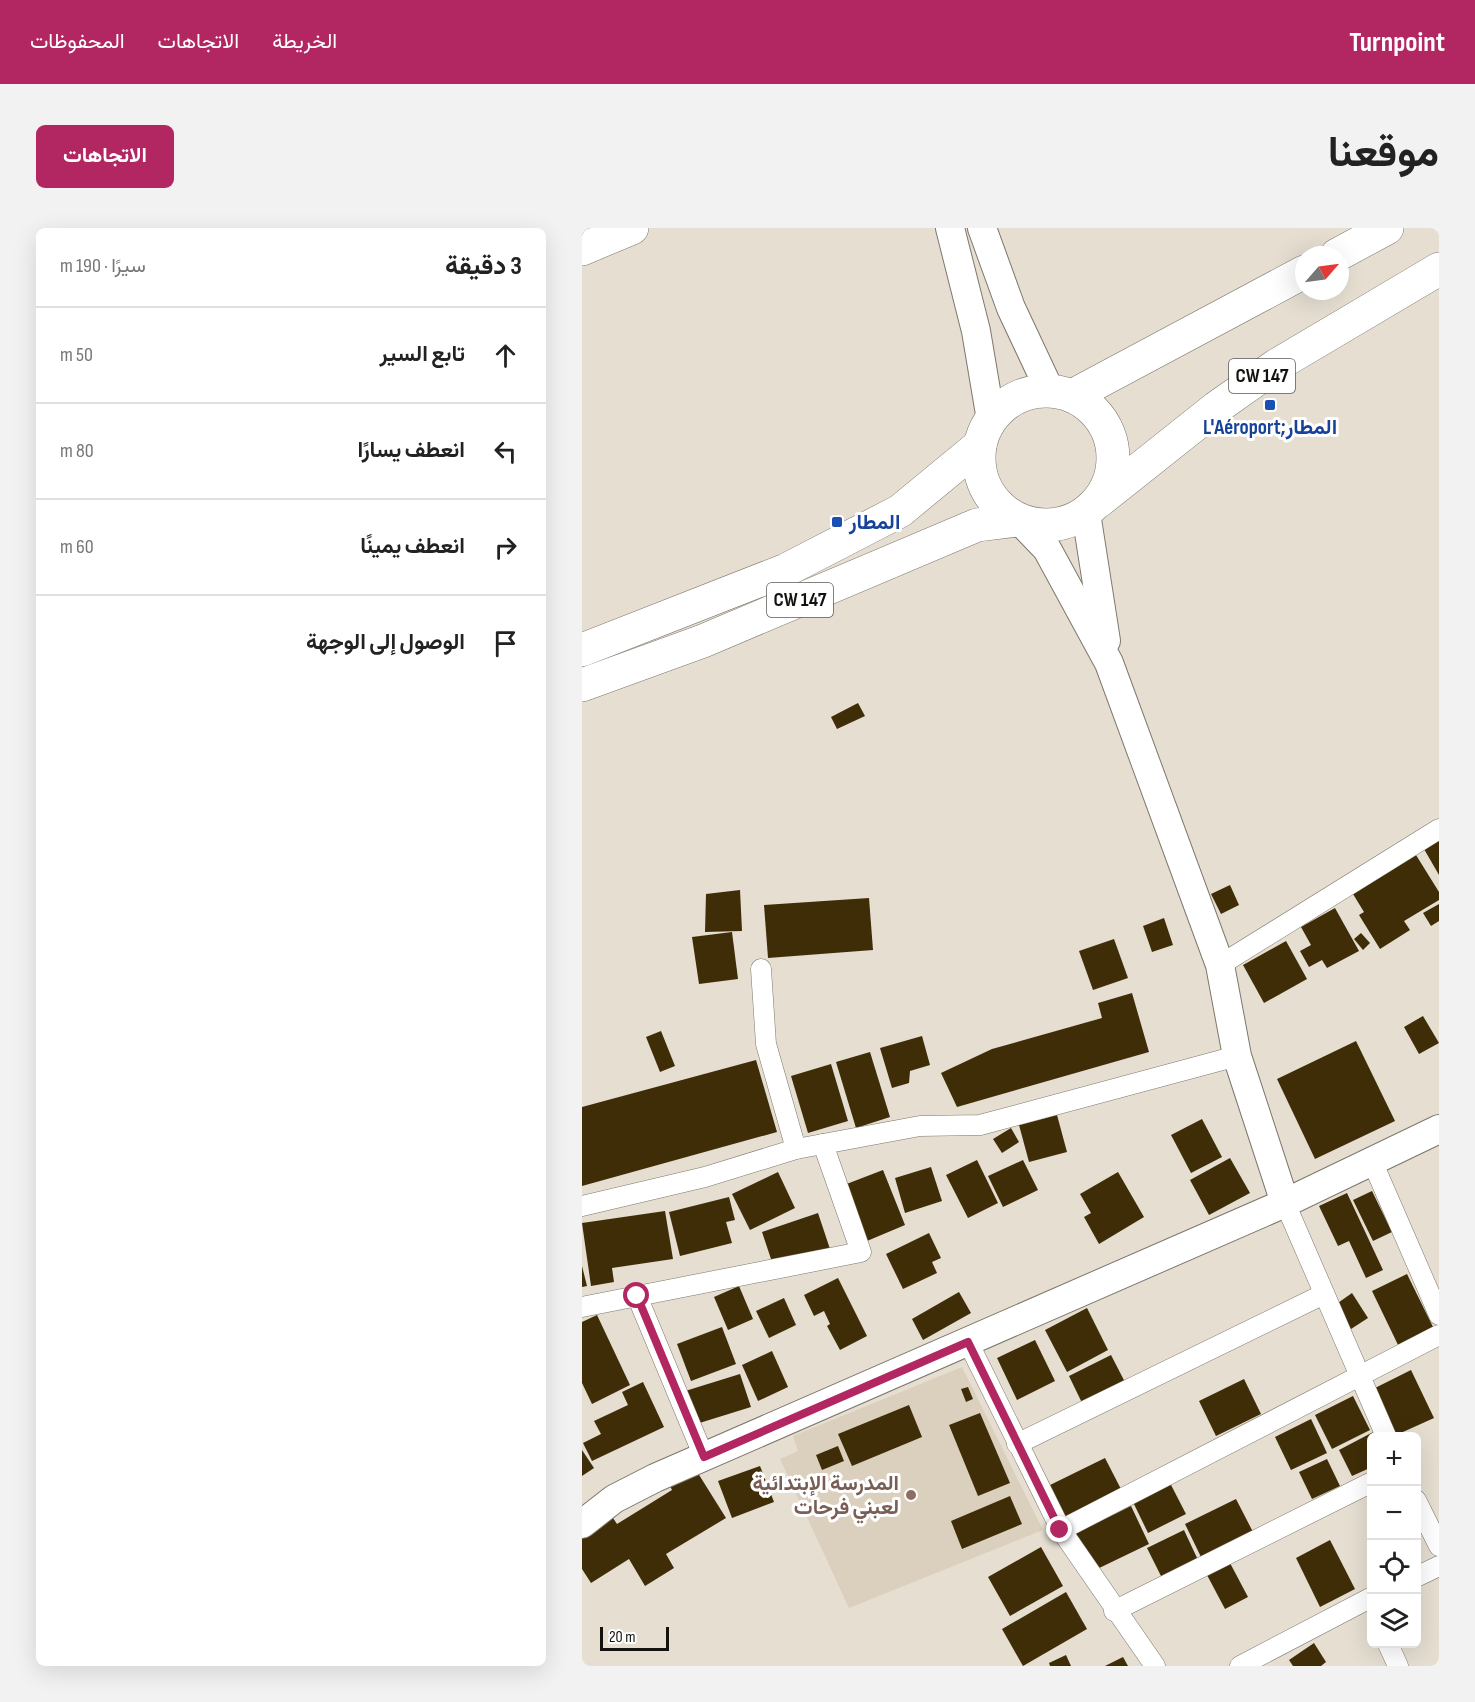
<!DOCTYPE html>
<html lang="ar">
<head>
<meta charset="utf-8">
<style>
	body { margin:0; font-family:"Sofia Sans Condensed",Vazirmatn,sans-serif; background:#f2f2f2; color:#222; direction:rtl }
	.controls { position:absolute; right:18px; bottom:18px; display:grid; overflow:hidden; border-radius:9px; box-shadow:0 6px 24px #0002 }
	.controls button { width:54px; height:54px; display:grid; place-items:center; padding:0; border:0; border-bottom:2px solid #e0e0e0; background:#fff; color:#222; font:30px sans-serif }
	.compass { position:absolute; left:713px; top:18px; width:54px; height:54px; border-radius:50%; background:#fff; box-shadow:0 6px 24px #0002; rotate:62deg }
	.scale { position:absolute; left:18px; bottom:15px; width:69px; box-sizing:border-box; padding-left:6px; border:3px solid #14120e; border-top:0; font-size:16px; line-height:21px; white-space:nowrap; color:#14120e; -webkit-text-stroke:4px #fff; paint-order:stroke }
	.stop { position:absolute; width:18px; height:18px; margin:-14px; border:4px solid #b22661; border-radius:50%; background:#fff }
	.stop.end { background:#b22661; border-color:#fff; box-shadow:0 2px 6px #0008 }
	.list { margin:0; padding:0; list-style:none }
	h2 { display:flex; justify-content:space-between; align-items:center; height:78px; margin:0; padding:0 24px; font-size:26px }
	h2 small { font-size:20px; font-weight:400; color:#767676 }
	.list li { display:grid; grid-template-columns:39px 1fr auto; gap:18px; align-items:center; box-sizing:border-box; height:96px; padding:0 24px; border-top:2px solid #e0e0e0 }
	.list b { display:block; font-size:22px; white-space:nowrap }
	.list em { font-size:20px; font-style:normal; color:#767676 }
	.icon { flex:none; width:33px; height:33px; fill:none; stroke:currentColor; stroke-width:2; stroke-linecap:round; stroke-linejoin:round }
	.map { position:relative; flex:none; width:857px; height:1438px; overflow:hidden; direction:ltr; border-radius:9px }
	header { display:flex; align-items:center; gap:36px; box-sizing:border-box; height:84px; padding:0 30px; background:#b22661; color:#fff }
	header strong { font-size:28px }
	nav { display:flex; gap:33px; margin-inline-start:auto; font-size:21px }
	.intro { display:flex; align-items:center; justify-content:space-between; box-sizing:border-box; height:144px; padding:0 36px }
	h1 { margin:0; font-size:42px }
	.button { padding:15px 27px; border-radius:9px; background:#b22661; color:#fff; font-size:21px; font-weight:700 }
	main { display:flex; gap:36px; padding:0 36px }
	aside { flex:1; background:#fff; border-radius:9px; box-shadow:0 6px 24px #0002 }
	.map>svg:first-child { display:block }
	.built { fill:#dbd0bd }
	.building { fill:#3f2d07 }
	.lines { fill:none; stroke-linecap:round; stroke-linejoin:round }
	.street-casing { stroke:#7e776c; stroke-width:21 }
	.secondary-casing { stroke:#7e776c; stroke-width:30 }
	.highway-casing { stroke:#7e776c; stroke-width:34 }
	.street { stroke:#fff; stroke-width:20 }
	.secondary { stroke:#fff; stroke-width:28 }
	.highway { stroke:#fff; stroke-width:33 }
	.route { stroke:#b22661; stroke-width:8 }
	.transit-dot { fill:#1a4fb4; stroke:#fff; stroke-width:2 }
	.education-dot { fill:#8d6e63; stroke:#fff; stroke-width:2 }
	.labels { text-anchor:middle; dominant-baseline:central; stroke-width:6; stroke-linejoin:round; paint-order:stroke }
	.shield { fill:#fff; stroke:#5a5956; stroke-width:1.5 }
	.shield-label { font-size:20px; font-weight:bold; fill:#14120e }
	.transit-label { font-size:21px; font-weight:bold; fill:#164399; stroke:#fff }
	.education-label { font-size:21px; font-weight:bold; fill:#785e54; stroke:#fff; text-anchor:end }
</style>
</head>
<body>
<header>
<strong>Turnpoint</strong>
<nav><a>الخريطة</a><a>الاتجاهات</a><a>المحفوظات</a></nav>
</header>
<div class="intro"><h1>موقعنا</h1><a class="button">الاتجاهات</a></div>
<main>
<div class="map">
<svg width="857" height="1438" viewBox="0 0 857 1438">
	<rect width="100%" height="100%" fill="#e5ded1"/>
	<path class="built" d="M380,1139L461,1302L267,1380L198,1231L216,1223L211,1208Z"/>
	<g class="building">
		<path d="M276,475L283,488L255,501L249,489Z"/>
		<path d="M857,612V647L842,621Z"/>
		<path d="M834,627L857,664V672L822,693L828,702L798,721L777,687L782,684L771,666Z"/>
		<path d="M648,657L657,677L639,686L629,666Z"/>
		<path d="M158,662L160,703L123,704L124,666Z"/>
		<path d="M287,670L291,722L186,730L182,677Z"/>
		<path d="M857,676V693L849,698L841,685Z"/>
		<path d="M753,680L777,723L745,740L740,732L727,739L718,723L729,717L719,699Z"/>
		<path d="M582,690L591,717L570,724L561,698Z"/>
		<path d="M150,704L156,751L117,756L110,709Z"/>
		<path d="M779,705L788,715L781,722L772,711Z"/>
		<path d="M532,711L546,750L511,762L497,723Z"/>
		<path d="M704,713L725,751L682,775L661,737Z"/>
		<path d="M550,765L567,824L375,879L359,845L410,821L520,790L516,775Z"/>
		<path d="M841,788L857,815L837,826L822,799Z"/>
		<path d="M79,803L93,838L78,844L64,809Z"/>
		<path d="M340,808L348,837L328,843L327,855L310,860L298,820Z"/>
		<path d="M774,813L813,893L733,931L695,851Z"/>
		<path d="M288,824L308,889L274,900L254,834Z"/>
		<path d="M174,832L195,904L0,958V879Z"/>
		<path d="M249,836L266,893L226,905L209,848Z"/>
		<path d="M475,887L485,924L447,934L437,897Z"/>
		<path d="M620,891L640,929L609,945L589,907Z"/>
		<path d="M429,900L437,914L420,925L411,911Z"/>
		<path d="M648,930L668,965L627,987L608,952Z"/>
		<path d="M395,932L416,975L386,990L364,947Z"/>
		<path d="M441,932L456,962L421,979L406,948Z"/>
		<path d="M349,939L360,973L323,985L313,950Z"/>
		<path d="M301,942L323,997L285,1013L262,957Z"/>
		<path d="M196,944L213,980L168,1002L150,966Z"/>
		<path d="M536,944L562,989L517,1016L502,989L509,985L498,966Z"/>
		<path d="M790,963L810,1004L791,1013L771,972Z"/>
		<path d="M765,965L801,1042L784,1050L767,1013L756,1018L737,978Z"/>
		<path d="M147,969L153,992L144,994L150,1015L98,1028L87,984Z"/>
		<path d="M83,983L91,1031L30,1040L32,1054L9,1058L0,995Z"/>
		<path d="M236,985L248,1021L192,1040L180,1004Z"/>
		<path d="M347,1005L359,1030L350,1034L355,1045L321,1061L304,1026Z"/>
		<path d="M0,1038L5,1058L0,1059Z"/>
		<path d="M825,1046L853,1103L818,1121L790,1063Z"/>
		<path d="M256,1050L285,1108L258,1122L245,1098L248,1096L242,1083L232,1088L222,1067Z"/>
		<path d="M157,1058L171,1091L146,1102L132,1069Z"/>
		<path d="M377,1064L389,1085L341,1112L330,1091Z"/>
		<path d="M770,1065L786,1090L769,1101L753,1077Z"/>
		<path d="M202,1070L214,1097L187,1110L174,1083Z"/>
		<path d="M505,1080L526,1122L485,1144L463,1102Z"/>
		<path d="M15,1087L48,1157L10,1176L0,1155V1094Z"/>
		<path d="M140,1099L154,1136L109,1153L95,1116Z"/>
		<path d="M453,1112L473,1153L435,1172L415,1130Z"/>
		<path d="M190,1123L206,1159L176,1173L160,1137Z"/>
		<path d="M529,1127L545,1158L502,1179L487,1148Z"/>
		<path d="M829,1142L852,1190L812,1208L789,1162Z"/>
		<path d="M158,1146L169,1179L111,1197L100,1164Z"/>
		<path d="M662,1151L679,1186L634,1208L617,1173Z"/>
		<path d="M61,1154L82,1199L10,1233L1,1215L19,1206L12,1193L46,1177L40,1164Z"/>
		<path d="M386,1159L391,1171L384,1174L379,1161Z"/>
		<path d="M771,1168L788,1202L750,1221L733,1187Z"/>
		<path d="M327,1177L340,1209L270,1238L256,1206Z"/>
		<path d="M398,1185L428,1255L396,1268L367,1197Z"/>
		<path d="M729,1191L745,1225L709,1242L693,1209Z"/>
		<path d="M795,1202L798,1208H790V1239L770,1248L757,1222Z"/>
		<path d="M256,1218L262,1233L240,1242L234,1227Z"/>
		<path d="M0,1222L12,1240L0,1248Z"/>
		<path d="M523,1230L541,1265L485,1294L466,1258Z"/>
		<path d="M745,1231L758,1258L730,1271L717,1244Z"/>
		<path d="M178,1238L192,1274L150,1290L136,1253Z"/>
		<path d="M114,1242L144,1290L84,1326L92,1340L63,1358L47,1331L9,1355L0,1341V1305L29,1287L35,1296L90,1262L88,1258Z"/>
		<path d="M588,1255L604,1286L566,1305L551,1274Z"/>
		<path d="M428,1268L440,1296L380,1321L369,1293Z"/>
		<path d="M654,1271L671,1304L619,1329L603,1296Z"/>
		<path d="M549,1278L567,1316L511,1343L492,1306Z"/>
		<path d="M602,1302L616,1332L580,1350L565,1320Z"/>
		<path d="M748,1312L773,1361L738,1379L714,1330Z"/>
		<path d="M459,1319L481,1358L428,1388L406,1349Z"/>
		<path d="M648,1335L666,1369L643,1381L625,1347Z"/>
		<path d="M484,1364L505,1401L441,1438L420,1401Z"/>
		<path d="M732,1415L744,1434L739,1438H711L707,1432Z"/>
		<path d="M484,1427L489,1438H468L467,1435Z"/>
		<path d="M541,1429L546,1438H523Z"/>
	</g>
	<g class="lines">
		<defs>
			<g id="street">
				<path d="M638,737L857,601"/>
				<path d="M179,741L184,816L214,921"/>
				<path d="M790,933L857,1087"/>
				<path d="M703,975L804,1208"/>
				<path d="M0,978L123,949L214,921L338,898L398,897L655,828"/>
				<path d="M55,1068L122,1229"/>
				<path d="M0,1079L279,1024L241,916"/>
				<path d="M386,1114L479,1302L573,1438"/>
				<path d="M435,1216L742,1066"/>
				<path d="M834,1272L857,1318"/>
				<path d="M479,1302L857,1107"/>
				<path d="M834,1349L857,1338"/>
				<path d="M532,1383L790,1254"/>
				<path d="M806,1416L816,1438"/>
				<path d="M658,1438L790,1369"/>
			</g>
			<g id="secondary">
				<path d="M368,0L394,103L409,192"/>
				<path d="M400,0L429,80L468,163"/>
				<path d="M504,285L524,413"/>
				<path d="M703,975L857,901"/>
				<path d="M0,1296L32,1271L73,1250L703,975L655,828L638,737L527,435L465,321L438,293"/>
			</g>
			<g id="highway">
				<path d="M0,21L50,0"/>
				<path d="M755,27L805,0"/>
				<circle cx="464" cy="230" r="67"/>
				<path d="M490,168L722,44"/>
				<path d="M517,273L634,180L695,137L857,41"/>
				<path d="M0,422L204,342L318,283L398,217"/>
				<path d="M0,457L121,413L395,297L436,292"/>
			</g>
		</defs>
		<use href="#street" class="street-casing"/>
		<use href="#secondary" class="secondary-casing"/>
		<use href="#highway" class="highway-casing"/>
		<use href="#street" class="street"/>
		<use href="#secondary" class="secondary"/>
		<use href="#highway" class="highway"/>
	</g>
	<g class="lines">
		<path class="route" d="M55,1068L122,1229L386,1114L478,1302"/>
	</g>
	<g class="transit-dot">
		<rect x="682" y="171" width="12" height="12" rx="3"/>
		<rect x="249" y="288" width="12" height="12" rx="3"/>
	</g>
	<circle class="education-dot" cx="329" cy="1267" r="6"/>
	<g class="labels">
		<g class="shield">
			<rect x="647" y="131" width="66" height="34" rx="4.5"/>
			<rect x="185" y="355" width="66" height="34" rx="4.5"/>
		</g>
		<g class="shield-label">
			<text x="680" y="148">CW 147</text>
			<text x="218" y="372">CW 147</text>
		</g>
		<g class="transit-label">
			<text x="688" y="199">L'Aéroport;المطار</text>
			<text x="267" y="294" text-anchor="start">المطار</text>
		</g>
		<g class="education-label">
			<text x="317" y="1255">المدرسة الإبتدائية<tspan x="317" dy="24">لعبني فرحات</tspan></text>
		</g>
	</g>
</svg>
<div class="controls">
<button>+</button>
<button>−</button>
<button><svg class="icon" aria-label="locate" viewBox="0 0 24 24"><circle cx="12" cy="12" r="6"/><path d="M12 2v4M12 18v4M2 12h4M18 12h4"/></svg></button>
<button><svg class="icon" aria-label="layers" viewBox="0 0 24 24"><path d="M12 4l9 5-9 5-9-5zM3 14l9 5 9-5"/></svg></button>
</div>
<svg class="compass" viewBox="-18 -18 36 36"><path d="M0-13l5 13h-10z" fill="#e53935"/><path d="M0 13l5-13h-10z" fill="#767676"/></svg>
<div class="scale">20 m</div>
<div class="stop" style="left:55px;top:1068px"></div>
<div class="stop end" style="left:478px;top:1302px"></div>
</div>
<aside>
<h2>3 دقيقة<small>سيرًا · 190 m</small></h2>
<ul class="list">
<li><svg class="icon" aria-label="ahead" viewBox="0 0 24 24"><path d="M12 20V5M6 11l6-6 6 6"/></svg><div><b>تابع السير</b></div><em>50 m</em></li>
<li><svg class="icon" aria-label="left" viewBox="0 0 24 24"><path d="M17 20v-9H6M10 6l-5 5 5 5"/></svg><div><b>انعطف يسارًا</b></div><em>80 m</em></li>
<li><svg class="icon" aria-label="right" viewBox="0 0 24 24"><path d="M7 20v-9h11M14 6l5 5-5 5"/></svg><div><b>انعطف يمينًا</b></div><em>60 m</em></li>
<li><svg class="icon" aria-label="arrive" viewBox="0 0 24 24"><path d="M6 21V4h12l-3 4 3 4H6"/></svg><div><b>الوصول إلى الوجهة</b></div></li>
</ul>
</aside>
</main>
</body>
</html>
